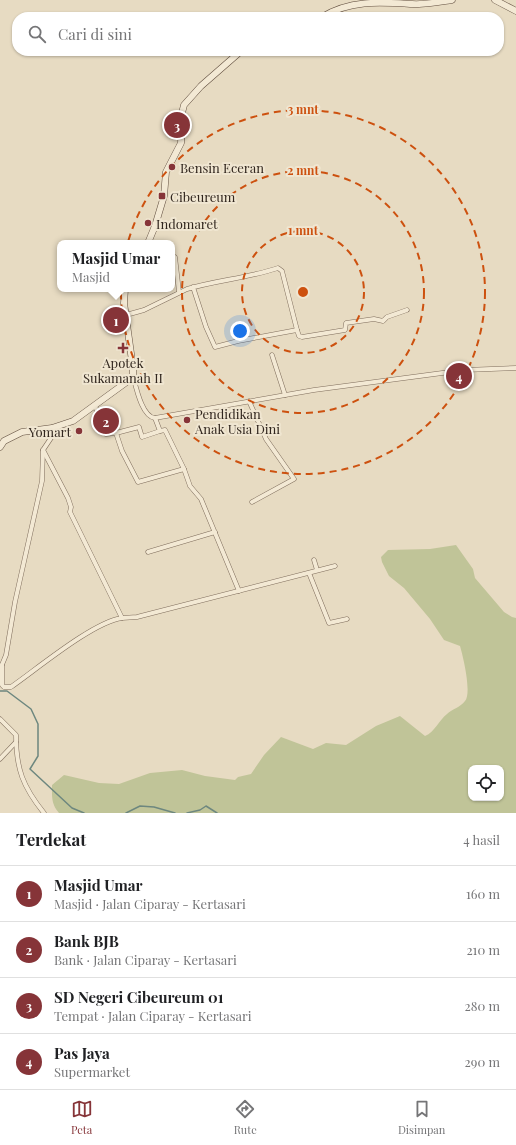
<!DOCTYPE html>
<html lang="id">
<head>
<meta charset="utf-8">
<style>
	body { margin:0; font-family:"Playfair Display",serif; background:#f2f2f2; color:#202124 }
	.controls { position:absolute; right:12px; bottom:12px; display:grid; overflow:hidden; border-radius:8px; box-shadow:0 1px 3px #0004 }
	.controls button { width:36px; height:36px; display:grid; place-items:center; padding:0; border:0; border-bottom:1px solid #e0e0e0; background:#fff; color:#202124; font:20px sans-serif }
	.you { position:absolute; left:240px; top:331px; width:14px; height:14px; margin:-10px; border:3px solid #fff; border-radius:50%; background:#1a73e8; box-shadow:0 0 0 6px #1a73e833 }
	.badge { display:grid; place-items:center; width:26px; height:26px; border-radius:50%; background:#863438; color:#fff; font-size:13px; font-weight:700 }
	.pin { position:absolute; translate:-50% -50%; border:2px solid #fff; box-shadow:0 1px 4px #0006 }
	.popup { position:absolute; left:57px; top:240px; width:118px; height:52px; box-sizing:border-box; display:grid; place-content:center; border-radius:8px; background:#fff; filter:drop-shadow(0 1px 3px #0005); font-size:13px; white-space:nowrap; color:#757577 }
	.popup b { font-size:15px; color:#202124 }
	.popup::after { content:''; position:absolute; left:50%; top:100%; margin-left:-8px; border:8px solid transparent; border-top-color:#fff }
	.list { margin:0; padding:0; list-style:none }
	h2 { display:flex; justify-content:space-between; align-items:center; height:52px; margin:0; padding:0 16px; font-size:17px }
	h2 small { font-size:13px; font-weight:400; color:#757577 }
	.list li { display:grid; grid-template-columns:26px 1fr auto; gap:12px; align-items:center; box-sizing:border-box; height:56px; padding:0 16px; border-top:1px solid #e0e0e0 }
	.list b { display:block; font-size:15px; white-space:nowrap }
	.list p { margin:0; font-size:13px; white-space:nowrap; color:#757577 }
	.list em { font-size:13px; font-style:normal; color:#757577 }
	.icon { flex:none; width:22px; height:22px; fill:none; stroke:currentColor; stroke-width:2; stroke-linecap:round; stroke-linejoin:round }
	.map { position:relative; flex:none; width:516px; height:813px; overflow:hidden }
	.search { position:absolute; background:#fff; box-shadow:0 1px 3px #0004; left:12px; right:12px; top:12px; height:44px; display:flex; align-items:center; gap:10px; box-sizing:border-box; padding:0 14px; border-radius:16px; color:#757577; font-size:15px }
	.sheet { height:276px; background:#fff }
	nav { display:flex; justify-content:space-around; align-items:center; box-sizing:border-box; height:56px; border-top:1px solid #e0e0e0; background:#fff; font-size:11px; color:#757577 }
	nav a { display:grid; justify-items:center; gap:2px }
	nav .on { color:#863438 }
	.map>svg:first-child { display:block }
	.green { fill:#c0c498; fill-rule:evenodd }
	.lines { fill:none; stroke-linecap:round; stroke-linejoin:round }
	.stream { stroke:#6d877f; stroke-width:1.5 }
	.street-casing { stroke:#7f6d5c; stroke-width:5 }
	.secondary-casing { stroke:#614e3f; stroke-width:7 }
	.street { stroke:#f3e9d4; stroke-width:4 }
	.secondary { stroke:#f3e9d4; stroke-width:6 }
	.ring { fill:none; stroke:#cd510f; stroke-width:2; stroke-dasharray:7 5 }
	.poi-dot { fill:#863438; stroke:#f0e6d1; stroke-width:1.5 }
	.labels { text-anchor:middle; dominant-baseline:central; stroke-width:4; stroke-linejoin:round; paint-order:stroke }
	.poi-label { font-size:13px; fill:#31261e; stroke:#f0e6d1; text-anchor:start }
	.centre { fill:#cd510f; stroke:#f0e6d1; stroke-width:2 }
	.ring-label { font-size:12px; text-anchor:middle; font-weight:bold; fill:#cd510f; stroke:#f0e6d1; stroke-width:4; stroke-linejoin:round; paint-order:stroke }
</style>
</head>
<body>
<div class="map">
<svg width="516" height="813" viewBox="0 0 516 813">
	<rect width="100%" height="100%" fill="#e7dbc2"/>
	<path class="green" d="M456,545L473,569L475,578L504,612L512,617L516,618V813H59C51,804 52,796 52,785L64,775L99,783L119,784L150,773L182,770L205,776L235,780L238,777L251,774L264,755L281,737L313,749L326,743L346,745L376,726L400,716L425,736C435,732 439,720 447,714C452,709 461,707 465,701C472,693 463,656 460,646L444,640L430,619L404,588L389,576L382,562L381,557L388,550L430,549ZM471,768H501V798H471Z"/>
	<g class="lines">
		<g class="stream">
			<path d="M0,691H7L31,709L38,724V756L30,769L72,808L84,813"/>
			<path d="M126,813L140,806L154,807L175,813"/>
			<path d="M187,813L200,810L206,806L217,813"/>
		</g>
		<defs>
			<g id="street">
				<path d="M175,257L179,292"/>
				<path d="M126,315L144,310L187,289C217,280 248,278 278,268L282,271L297,330L238,341L215,347L206,327L193,287"/>
				<path d="M297,330L299,336L302,337L345,330L346,323L374,319L383,321L387,317L407,310"/>
				<path d="M272,355L285,395"/>
				<path d="M133,376C136,387 142,417 155,418L314,390L465,370L516,368"/>
				<path d="M249,401L266,439L294,479L252,502"/>
				<path d="M95,406L106,434L116,433"/>
				<path d="M155,418L160,431L165,430L184,469L190,486L201,499L239,591"/>
				<path d="M160,431L142,437L139,427L116,433L122,451L138,482L184,469"/>
				<path d="M148,552L215,532"/>
				<path d="M314,560L317,570"/>
				<path d="M309,573L329,623L347,619"/>
				<path d="M122,618L137,617L335,566"/>
				<path d="M2,665V685L4,687H11C37,669 93,622 122,618L70,512L71,507L68,498L43,450"/>
				<path d="M1,667L6,655L15,602L42,481L43,450L59,426"/>
				<path d="M0,719L16,735C16,769 23,787 44,813"/>
				<path d="M0,759L16,742"/>
			</g>
			<g id="secondary">
				<path d="M495,0L516,11"/>
				<path d="M322,17C350,0 378,2 412,4C425,5 439,2 452,0"/>
				<path d="M148,243L155,226L164,196L166,172L181,143L182,113L184,105L201,86L241,51"/>
				<path d="M0,447L4,441L22,432L52,428L73,421L128,381L133,376V368L124,303L125,289"/>
			</g>
		</defs>
		<use href="#street" class="street-casing"/>
		<use href="#secondary" class="secondary-casing"/>
		<use href="#street" class="street"/>
		<use href="#secondary" class="secondary"/>
	</g>
	<g class="ring">
		<circle cx="303" cy="292" r="61"/>
		<circle cx="303" cy="292" r="121"/>
		<circle cx="303" cy="292" r="182"/>
	</g>
	<g class="poi-dot">
		<circle cx="172" cy="167" r="4"/>
		<rect x="158" y="192" width="8" height="8" rx="2"/>
		<circle cx="148" cy="223" r="4"/>
		<path d="M121 342h4v4h4v4h-4v4h-4v-4h-4v-4h4z"/>
		<circle cx="187" cy="420" r="4"/>
		<circle cx="79" cy="431" r="4"/>
	</g>
	<g class="labels">
		<g class="poi-label">
			<text x="180" y="167">Bensin Eceran</text>
			<text x="170" y="196">Cibeureum</text>
			<text x="156" y="223">Indomaret</text>
			<text x="123" y="362" text-anchor="middle">Apotek<tspan x="123" dy="15">Sukamanah II</tspan></text>
			<text x="195" y="413">Pendidikan<tspan x="195" dy="15">Anak Usia Dini</tspan></text>
			<text x="71" y="431" text-anchor="end">Yomart</text>
		</g>
	</g>
	<circle cx="303" cy="292" r="6" class="centre"/>
	<g class="ring-label">
		<text x="303" y="114">3 mnt</text>
		<text x="303" y="175">2 mnt</text>
		<text x="303" y="235">1 mnt</text>
	</g>
</svg>
<div class="controls">
<button><svg class="icon" aria-label="locate" viewBox="0 0 24 24"><circle cx="12" cy="12" r="6"/><path d="M12 2v4M12 18v4M2 12h4M18 12h4"/></svg></button>
</div>
<div class="you"></div>
<div class="pin badge" style="left:116px;top:320px">1</div>
<div class="popup"><b>Masjid Umar</b>Masjid</div>
<div class="pin badge" style="left:106px;top:421px">2</div>
<div class="pin badge" style="left:177px;top:125px">3</div>
<div class="pin badge" style="left:459px;top:376px">4</div>
<div class="search"><svg class="icon" aria-label="search" viewBox="0 0 24 24"><circle cx="10" cy="10" r="6"/><path d="M15 15l6 6"/></svg>Cari di sini</div>
</div>
<section class="sheet">
<h2>Terdekat<small>4 hasil</small></h2>
<ul class="list">
<li><span class="badge">1</span><div><b>Masjid Umar</b><p>Masjid · Jalan Ciparay - Kertasari</p></div><em>160 m</em></li>
<li><span class="badge">2</span><div><b>Bank BJB</b><p>Bank · Jalan Ciparay - Kertasari</p></div><em>210 m</em></li>
<li><span class="badge">3</span><div><b>SD Negeri Cibeureum 01</b><p>Tempat · Jalan Ciparay - Kertasari</p></div><em>280 m</em></li>
<li><span class="badge">4</span><div><b>Pas Jaya</b><p>Supermarket</p></div><em>290 m</em></li>
</ul>
</section>
<nav>
<a class="on"><svg class="icon" aria-label="map" viewBox="0 0 24 24"><path d="M3 6l6-2 6 2 6-2v14l-6 2-6-2-6 2zM9 4v14M15 6v14"/></svg>Peta</a>
<a><svg class="icon" aria-label="directions" viewBox="0 0 24 24"><path d="M12 3l9 9-9 9-9-9zM9 14v-3h6M13 9l2 2-2 2"/></svg>Rute</a>
<a><svg class="icon" aria-label="saved" viewBox="0 0 24 24"><path d="M7 4h10v16l-5-4-5 4z"/></svg>Disimpan</a>
</nav>
</body>
</html>
